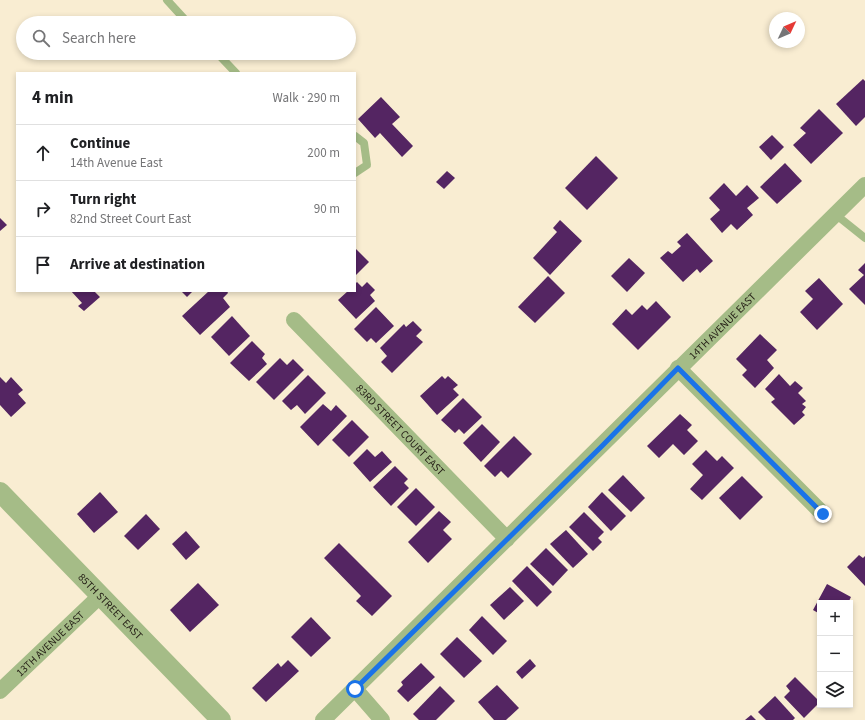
<!DOCTYPE html>
<html lang="en">
<head>
<meta charset="utf-8">
<style>
	body { margin:0; font-family:"Source Sans 3",sans-serif; background:#f6f6f6; color:#202124 }
	.controls { position:absolute; right:12px; bottom:12px; display:grid; overflow:hidden; border-radius:0px; box-shadow:0 2px 6px #0003 }
	.controls button { width:36px; height:36px; display:grid; place-items:center; padding:0; border:0; border-bottom:1px solid #e0e0e0; background:#fff; color:#202124; font:20px sans-serif }
	.compass { position:absolute; left:769px; top:12px; width:36px; height:36px; border-radius:50%; background:#fff; box-shadow:0 2px 6px #0003; rotate:46deg }
	.stop { position:absolute; width:12px; height:12px; margin:-9px; border:3px solid #1a73e8; border-radius:50%; background:#fff }
	.stop.end { background:#1a73e8; border-color:#fff; box-shadow:0 1px 4px #0008 }
	.list { margin:0; padding:0; list-style:none }
	h2 { display:flex; justify-content:space-between; align-items:center; height:52px; margin:0; padding:0 16px; font-size:17px }
	h2 small { font-size:13px; font-weight:400; color:#757577 }
	.list li { display:grid; grid-template-columns:26px 1fr auto; gap:12px; align-items:center; box-sizing:border-box; height:56px; padding:0 16px; border-top:1px solid #e0e0e0 }
	.list b { display:block; font-size:15px; white-space:nowrap }
	.list p { margin:0; font-size:13px; white-space:nowrap; color:#757577 }
	.list em { font-size:13px; font-style:normal; color:#757577 }
	.icon { flex:none; width:22px; height:22px; fill:none; stroke:currentColor; stroke-width:2; stroke-linecap:round; stroke-linejoin:round }
	.map { position:relative; flex:none; width:865px; height:720px; overflow:hidden }
	.search { position:absolute; background:#fff; box-shadow:0 2px 6px #0003; left:16px; top:16px; width:340px; height:44px; display:flex; align-items:center; gap:10px; box-sizing:border-box; padding:0 14px; border-radius:22px; color:#757577; font-size:15px }
	.panel { position:absolute; background:#fff; box-shadow:0 2px 6px #0003; left:16px; top:72px; width:340px; height:220px; border-radius:0px }
	.map>svg:first-child { display:block }
	.building { fill:#542562 }
	.lines { fill:none; stroke-linecap:round; stroke-linejoin:round }
	.service { stroke:#a5bc87; stroke-width:8 }
	.minor { stroke:#a5bc87; stroke-width:16 }
	.tertiary { stroke:#a5bc87; stroke-width:20 }
	.route { stroke:#1a73e8; stroke-width:5 }
	.labels { text-anchor:middle; dominant-baseline:central; stroke-width:4; stroke-linejoin:round; paint-order:stroke }
	.street-label { font-size:11px; fill:#282319; stroke:#f9edd2 }
</style>
</head>
<body>
<div class="map">
<svg width="865" height="720" viewBox="0 0 865 720">
	<rect width="100%" height="100%" fill="#f9edd2"/>
	<g class="building">
		<path d="M863,79L865,81V117L856,126L836,104Z"/>
		<path d="M381,97L400,117L392,124L413,146L402,157L380,133L375,138L358,119Z"/>
		<path d="M819,109L843,133L811,164L793,145L806,133L800,128Z"/>
		<path d="M772,135L784,147L771,160L759,147Z"/>
		<path d="M596,156L618,178L587,210L565,188Z"/>
		<path d="M785,163L802,181L777,204L760,187Z"/>
		<path d="M447,171L455,178L444,189L436,182Z"/>
		<path d="M724,183L736,196L747,185L759,198L747,208L753,215L737,230L731,224L722,233L710,219L720,210L709,198Z"/>
		<path d="M0,218L7,225L0,231Z"/>
		<path d="M560,220L582,241L550,275L533,258L557,232L553,228Z"/>
		<path d="M687,233L713,261L700,273L697,269L683,282L660,258L668,251L672,254L681,246L677,242Z"/>
		<path d="M355,248L369,262L355,276Z"/>
		<path d="M629,258L645,273L627,292L611,276Z"/>
		<path d="M865,263V305L849,289L864,275L858,270Z"/>
		<path d="M548,276L565,293L535,323L518,307Z"/>
		<path d="M819,278L843,304L817,330L800,312L813,299L805,291Z"/>
		<path d="M357,282L362,287L367,282L375,290L370,295L375,301L356,319L338,300L348,291H355V284Z"/>
		<path d="M71,291H94L100,297L84,311L78,306L82,303Z"/>
		<path d="M181,291H193L187,297Z"/>
		<path d="M209,291H227L228,293L223,298L230,307L200,335L182,316Z"/>
		<path d="M656,301L671,317L638,350L612,324L626,309L632,315L642,305L647,310Z"/>
		<path d="M376,307L394,326L376,343L371,338L367,342L354,329Z"/>
		<path d="M232,316L250,336L229,356L211,337Z"/>
		<path d="M413,321L422,330L416,336L423,342L392,373L381,362L387,356L380,348L404,324L406,327Z"/>
		<path d="M760,334L777,350L767,360L774,368L755,388L742,375L747,370L736,359Z"/>
		<path d="M252,341L265,354L262,358L267,364L249,381L230,363Z"/>
		<path d="M280,358L287,365L293,359L304,370L274,400L256,382Z"/>
		<path d="M779,374L790,386L795,381L803,388L798,393L806,401L802,404L806,407L802,412L805,415L794,425L771,402L775,399L765,389Z"/>
		<path d="M308,375L326,393L305,414L297,405L291,410L282,401Z"/>
		<path d="M442,376L445,379L448,376L458,385L453,389L459,395L437,415L420,396Z"/>
		<path d="M0,377L6,383L11,377L23,390L18,394L26,403L11,417L0,405Z"/>
		<path d="M463,398L482,417L464,434L459,429L455,433L441,420Z"/>
		<path d="M323,404L331,411L336,405L347,416L318,446L300,427Z"/>
		<path d="M680,414L692,425L687,430L698,441L684,455L673,444L659,458L647,446Z"/>
		<path d="M352,420L369,437L349,457L332,440Z"/>
		<path d="M482,424L500,442L481,462L463,443Z"/>
		<path d="M514,436L532,454L508,478L501,471L495,477L484,466Z"/>
		<path d="M367,449L375,457L382,451L392,462L370,482L353,463Z"/>
		<path d="M706,450L717,461L722,456L734,468L702,500L690,489L703,475L692,464Z"/>
		<path d="M395,466L408,479L404,483L409,488L391,506L373,487Z"/>
		<path d="M623,475L645,498L631,512L608,490Z"/>
		<path d="M742,476L763,497L740,520L719,498Z"/>
		<path d="M416,488L435,507L416,526L397,507Z"/>
		<path d="M100,492L118,512L94,533L77,514Z"/>
		<path d="M602,492L626,516L611,531L588,507Z"/>
		<path d="M439,511L451,522L443,530L452,539L428,563L408,542Z"/>
		<path d="M584,512L604,532L598,538L602,542L593,551L569,527Z"/>
		<path d="M146,514L160,529L138,550L124,536Z"/>
		<path d="M566,530L588,554L573,568L550,544Z"/>
		<path d="M186,531L200,547L186,560L172,544Z"/>
		<path d="M339,543L392,596L372,616L356,601L361,596L324,558Z"/>
		<path d="M546,548L568,570L553,586L530,564Z"/>
		<path d="M859,555L863,558L865,556V586L847,567Z"/>
		<path d="M527,566L552,592L537,607L512,581Z"/>
		<path d="M198,583L219,605L190,632L170,610Z"/>
		<path d="M827,584L851,597L848,603H820V614L813,610Z"/>
		<path d="M510,587L524,601L504,620L490,605Z"/>
		<path d="M482,616L507,641L493,655L469,630Z"/>
		<path d="M311,617L331,638L311,657L291,637Z"/>
		<path d="M457,637L482,661L464,678L440,654Z"/>
		<path d="M530,659L536,666L522,679L516,672Z"/>
		<path d="M288,660L299,671L266,702L252,688L278,663L281,667Z"/>
		<path d="M421,663L435,677L408,702L397,691L403,685L401,682Z"/>
		<path d="M795,677L820,702L804,718L784,697L790,691L786,686Z"/>
		<path d="M497,685L519,708L506,720H494L478,702Z"/>
		<path d="M440,686L455,701L436,720H419L413,714Z"/>
		<path d="M775,696L795,718L793,720H766L758,712Z"/>
		<path d="M751,715L756,720H745Z"/>
	</g>
	<g class="lines">
		<g class="service">
			<path d="M167,0L188,23"/>
			<path d="M217,53L236,73"/>
			<path d="M355,136L364,143L367,165L355,173"/>
			<path d="M835,214L865,238"/>
		</g>
		<g class="minor">
			<path id="s1" d="M294,320L507,539"/>
			<path d="M678,368L823,514"/>
			<path d="M355,689L382,720"/>
			<path id="s2" d="M0,691L101,595"/>
			<path id="s3" d="M323,720L865,185"/>
		</g>
		<path class="tertiary" id="s4" d="M0,492L221,720"/>
	</g>
	<g class="lines">
		<path class="route" d="M355,689L603,445L678,368L823,514"/>
	</g>
	<g class="labels">
		<g class="street-label">
			<text stroke="none"><textPath href="#s3" startOffset="561">14TH AVENUE EAST</textPath></text>
			<text stroke="none"><textPath href="#s1" startOffset="153">83RD STREET COURT EAST</textPath></text>
			<text stroke="none"><textPath href="#s4" startOffset="159">85TH STREET EAST</textPath></text>
			<text stroke="none"><textPath href="#s2" startOffset="69">13TH AVENUE EAST</textPath></text>
		</g>
	</g>
</svg>
<div class="controls">
<button>+</button>
<button>−</button>
<button><svg class="icon" aria-label="layers" viewBox="0 0 24 24"><path d="M12 4l9 5-9 5-9-5zM3 14l9 5 9-5"/></svg></button>
</div>
<svg class="compass" viewBox="-18 -18 36 36"><path d="M0-13l5 13h-10z" fill="#e53935"/><path d="M0 13l5-13h-10z" fill="#757577"/></svg>
<div class="stop" style="left:355px;top:689px"></div>
<div class="stop end" style="left:823px;top:514px"></div>
<div class="search"><svg class="icon" aria-label="search" viewBox="0 0 24 24"><circle cx="10" cy="10" r="6"/><path d="M15 15l6 6"/></svg>Search here</div>
<section class="panel">
<h2>4 min<small>Walk · 290 m</small></h2>
<ul class="list">
<li><svg class="icon" aria-label="ahead" viewBox="0 0 24 24"><path d="M12 20V5M6 11l6-6 6 6"/></svg><div><b>Continue</b><p>14th Avenue East</p></div><em>200 m</em></li>
<li><svg class="icon" aria-label="right" viewBox="0 0 24 24"><path d="M7 20v-9h11M14 6l5 5-5 5"/></svg><div><b>Turn right</b><p>82nd Street Court East</p></div><em>90 m</em></li>
<li><svg class="icon" aria-label="arrive" viewBox="0 0 24 24"><path d="M6 21V4h12l-3 4 3 4H6"/></svg><div><b>Arrive at destination</b></div></li>
</ul>
</section>
</div>
</body>
</html>
